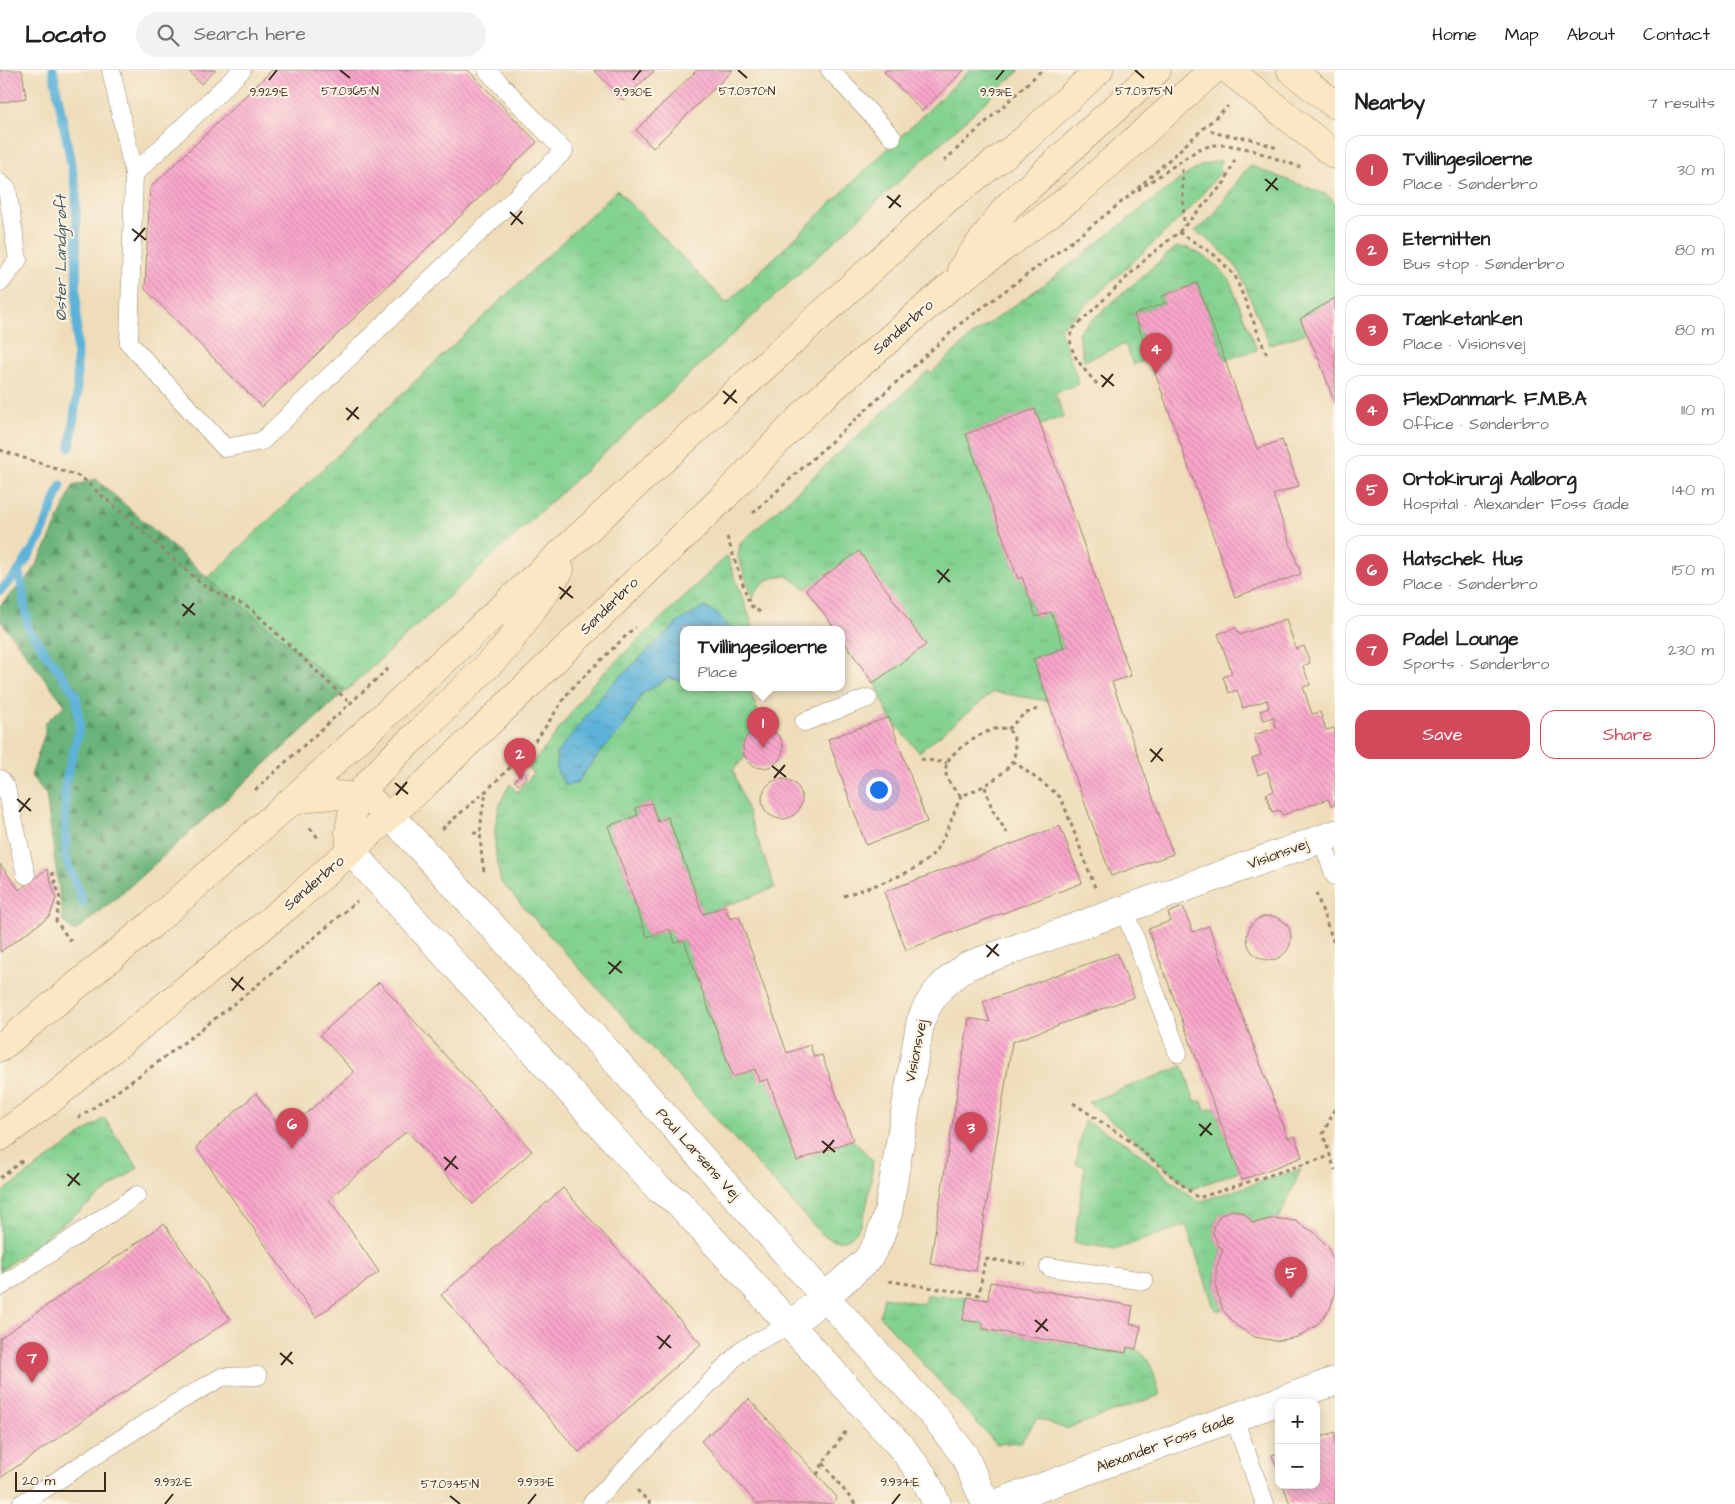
<!DOCTYPE html>
<html lang="en">
<head>
<meta charset="utf-8">
<style>
	body { margin:0; font-family:"Architects Daughter",sans-serif; background:#f2f2f2; color:#202124 }
	.controls { position:absolute; right:15px; bottom:15px; display:grid; overflow:hidden; border-radius:10px; box-shadow:0 2px 12px #0003 }
	.controls button { width:45px; height:45px; display:grid; place-items:center; padding:0; border:0; border-bottom:1px solid #e0e0e0; background:#fff; color:#202124; font:25px sans-serif }
	.scale { position:absolute; left:15px; bottom:12px; width:91px; box-sizing:border-box; padding-left:5px; border:2px solid #3b2a1e; border-top:0; font-size:14px; line-height:18px; white-space:nowrap; color:#3b2a1e; -webkit-text-stroke:4px #fcf5e5; paint-order:stroke }
	.you { position:absolute; left:878px; top:719px; width:18px; height:18px; margin:-12px; border:4px solid #fff; border-radius:50%; background:#1a73e8; box-shadow:0 0 0 8px #1a73e833 }
	.badge { display:grid; place-items:center; width:32px; height:32px; border-radius:50%; background:#d1495b; color:#fff; font-size:16px; font-weight:700 }
	.pin { position:absolute; translate:-50% -41px; filter:drop-shadow(0 1px 2px #0008) }
	.pin::after { content:''; position:absolute; top:26px; width:18px; height:15px; background:inherit; clip-path:polygon(0 0,100% 0,50% 100%) }
	.popup { position:absolute; left:680px; top:556px; width:165px; height:65px; box-sizing:border-box; display:grid; place-content:center; border-radius:10px; background:#fff; filter:drop-shadow(0 1px 4px #0005); font-size:16px; white-space:nowrap; color:#757577 }
	.popup b { font-size:19px; color:#202124 }
	.popup::after { content:''; position:absolute; left:50%; top:100%; margin-left:-10px; border:10px solid transparent; border-top-color:#fff }
	.list { margin:0; padding:0; list-style:none }
	h2 { display:flex; justify-content:space-between; align-items:center; height:65px; margin:0; padding:0 20px; font-size:21px }
	h2 small { font-size:16px; font-weight:400; color:#757577 }
	.list li { display:grid; grid-template-columns:32px 1fr auto; gap:15px; align-items:center; box-sizing:border-box; height:70px; margin:0 10px 10px; padding:0 10px; border:1px solid #e0e0e0; border-radius:15px }
	.list b { display:block; font-size:19px; white-space:nowrap }
	.list p { margin:0; font-size:16px; white-space:nowrap; color:#757577 }
	.list em { font-size:16px; font-style:normal; color:#757577 }
	.actions { display:flex; gap:10px; padding:15px 20px }
	.actions a { flex:1; padding:11px 0; border:1px solid #d1495b; border-radius:15px; text-align:center; font-size:18px; color:#d1495b }
	.actions .main { background:#d1495b; color:#fff }
	.icon { flex:none; width:28px; height:28px; fill:none; stroke:currentColor; stroke-width:2; stroke-linecap:round; stroke-linejoin:round }
	.map { position:relative; flex:none; width:1335px; height:1434px; overflow:hidden }
	header { display:flex; align-items:center; gap:30px; box-sizing:border-box; height:70px; padding:0 25px; background:#fff; border-bottom:1px solid #e0e0e0 }
	header strong { font-size:24px }
	nav { display:flex; gap:28px; margin-inline-start:auto; font-size:18px }
	.search { width:350px; height:45px; background:#f2f2f2; display:flex; align-items:center; gap:12px; box-sizing:border-box; padding:0 18px; border-radius:28px; color:#757577; font-size:19px }
	main { display:flex }
	aside { flex:1; background:#fff }
	.map>svg:first-child { display:block }
	.grass { fill:url(#grass-tufts); stroke:#607e58 }
	.forest { fill:url(#forest-firs); stroke:#536f4c }
	.water { fill:url(#water-ripples); stroke:#4c6e7c }
	.lines { fill:none; stroke-linecap:round; stroke-linejoin:round }
	.stream { stroke:#5db2d9; stroke-width:9 }
	.building { fill:url(#building-back-hatch) }
	.lane-casing { stroke:#95846c; stroke-width:19 }
	.street-casing { stroke:#95846c; stroke-width:29 }
	.secondary-casing { stroke:#95846c; stroke-width:29 }
	.path { stroke:#95846c; stroke-width:3; stroke-dasharray:4 4; stroke-linecap:butt }
	.lane { stroke:#fff; stroke-width:18 }
	.street { stroke:#fff; stroke-width:28 }
	.secondary { stroke:#fbe7c3; stroke-width:28 }
	.ticks { fill:none; stroke:#3b2a1e; stroke-width:2 }
	.labels { text-anchor:middle; dominant-baseline:central; stroke-width:4; stroke-linejoin:round; paint-order:stroke }
	.street-label { font-size:15px; fill:#3b2a1e; stroke:#fcf5e5 }
	.water-label { font-size:16px; font-style:italic; fill:#475a5f; stroke:#fcf5e5 }
	.ticks-label { font-size:12px; text-anchor:middle; fill:#3b2a1e; stroke:#fcf5e5; stroke-width:4; stroke-linejoin:round; paint-order:stroke }
</style>
</head>
<body>
<header>
<strong>Locato</strong>
<div class="search"><svg class="icon" aria-label="search" viewBox="0 0 24 24"><circle cx="10" cy="10" r="6"/><path d="M15 15l6 6"/></svg>Search here</div>
<nav><a>Home</a><a>Map</a><a>About</a><a>Contact</a></nav>
</header>
<main>
<div class="map">
<svg width="1335" height="1434" viewBox="0 0 1335 1434">
	<defs>
		<pattern id="grass-tufts" width="24" height="20" patternUnits="userSpaceOnUse" patternTransform="scale(1.25)"><rect width="24" height="20" fill="#84d291"/><path d="M3 7l-1-3M5 7V3M7 7l1-3M15 17l-1-3M17 17v-4M19 17l1-3" fill="none" stroke="#73b47d"/></pattern>
		<pattern id="forest-firs" width="22" height="20" patternUnits="userSpaceOnUse" patternTransform="scale(1.25)"><rect width="22" height="20" fill="#6bb47b"/><path d="M5 1l3.5 6h-7zM16 11l3.5 6h-7z" fill="#599364"/></pattern>
		<pattern id="water-ripples" width="26" height="14" patternUnits="userSpaceOnUse" patternTransform="scale(1.25)"><rect width="26" height="14" fill="#5db2d9"/><path d="M2 4q2-2 4 0t4 0M15 11q2-2 4 0t4 0" fill="none" stroke="#4e91af"/></pattern>
		<pattern id="building-back-hatch" width="6" height="6" patternUnits="userSpaceOnUse" patternTransform="scale(1.25)"><rect width="6" height="6" fill="#faa7cc"/><path d="M-1 5l2 2M0 0l6 6M5-1l2 2" fill="none" stroke="#cc88a5"/></pattern>
	</defs>
	<rect width="100%" height="100%" fill="#fcf5e5"/>
	<filter id="ink" filterUnits="userSpaceOnUse"><feTurbulence type="fractalNoise" baseFrequency=".02" numOctaves="2"/><feDisplacementMap in="SourceGraphic" scale="10" xChannelSelector="R" yChannelSelector="G"/><feConvolveMatrix kernelMatrix="1 2 1 2 8 2 1 2 1" color-interpolation-filters="sRGB"/></filter>
	<filter id="wash" filterUnits="userSpaceOnUse"><feTurbulence type="fractalNoise" baseFrequency=".0096" numOctaves="4" result="noise"/><feDisplacementMap in="SourceGraphic" scale="20" xChannelSelector="R" yChannelSelector="G"/><feGaussianBlur stdDeviation="1.12" result="paint"/><feColorMatrix in="noise" values="0 0 0 0 0 0 0 0 0 0 0 0 0 0 0 0 0 1.4 0 .05"/><feComposite in="paint" operator="in"/></filter>
	<g filter="url(#wash)">
		<rect width="100%" height="100%" fill="#efddba"/>
		<g class="grass">
			<path d="M970,0H1020L346,621L208,508L617,120L727,233Z"/>
			<path d="M1221,90L1220,103L1187,142L1060,259L1079,314L1055,323L1064,346L1041,355L1035,339L966,364L1018,508L1022,507L1036,547L1051,542L1064,578L1033,589L1048,631L993,622L919,682L889,647L875,611L925,575L806,519L787,506C769,507 760,511 753,528L738,487L740,474L928,301L931,303L974,264L1046,213L1179,110L1202,95Z"/>
			<path d="M1251,96L1327,125L1335,132V228L1300,249L1307,263L1270,275L1238,199C1226,184 1212,171 1195,161L1213,146L1243,103Z"/>
			<path d="M1176,177L1189,178L1205,187L1215,194L1229,209L1257,280L1225,290L1197,213L1162,226L1165,233L1134,244L1150,288L1133,295L1125,274L1084,291L1078,262Z"/>
			<path d="M727,486L754,559H729L718,544L679,551L655,575L576,714L601,681L621,661L642,624L668,608L684,611V617H748L765,658C749,660 739,671 745,687L733,700L775,818L703,844L668,748L658,752L651,733L636,738L638,745L608,756L647,867L670,859L675,873L684,870L732,1006L755,999L768,1009L797,1090L853,1070L873,1091C870,1112 868,1178 834,1170C830,1169 824,1165 820,1163L501,812C493,777 490,746 510,714L517,722L533,704L528,697L546,677L592,614Z"/>
			<path d="M1183,996L1195,1032L1202,1031L1205,1040L1215,1038L1239,1101L1192,1119L1189,1118L1137,1072L1088,1032Z"/>
			<path d="M104,1048L138,1097L0,1201V1124Z"/>
			<path d="M1084,1050L1129,1075L1198,1132L1301,1099L1279,1149L1274,1148L1253,1153C1233,1122 1196,1156 1223,1179C1213,1205 1213,1214 1223,1240H1215L1186,1155L1117,1179L1074,1173L1085,1096L1076,1094Z"/>
			<path d="M926,1225L967,1227L964,1250L983,1253V1259L1125,1283L1127,1277C1152,1281 1153,1304 1160,1325L1066,1359L1037,1348L1021,1372L996,1374L880,1246L884,1227L924,1234Z"/>
		</g>
		<path class="forest" d="M96,409L208,508L346,621L118,827L74,862L63,851L46,724L31,706L45,663V653L65,635L0,550V535L31,504L47,475L73,416Z"/>
		<path class="water" d="M704,537L718,544L729,559H684V611L668,608L642,624L621,661L601,681L576,714L565,715L557,701L556,684L609,617L679,551Z"/>
		<g class="lines">
			<g class="stream">
				<path d="M53,0L76,119L77,325L70,377"/>
				<path d="M19,501L28,558L76,625L80,656L65,714L66,789L83,833"/>
				<path d="M0,521L19,501L41,466L61,415"/>
			</g>
		</g>
		<g id="blocks">
			<g class="building">
				<path d="M0,0H22L26,28L0,33Z"/>
				<path d="M188,0H216L201,14Z"/>
				<path d="M272,0H468L537,72L262,337L145,219L150,118Z"/>
				<path d="M594,0H655L623,30Z"/>
				<path d="M697,0H733L653,78L636,60Z"/>
				<path d="M886,0H964L922,41L884,2Z"/>
				<path d="M1197,213L1257,379L1282,370L1299,416L1273,425L1301,504L1235,527L1134,244L1165,233L1162,226Z"/>
				<path d="M1335,228V334L1318,287L1300,249Z"/>
				<path d="M1035,339L1131,606L1112,612L1173,784L1111,806L1033,589L1064,578L1051,542L1036,547L1022,507L1018,509L966,364Z"/>
				<path d="M859,481L926,575L873,613L842,569V559H835L806,519Z"/>
				<path d="M1286,549L1296,579L1304,576L1310,593L1303,596L1310,615L1303,617L1312,644L1320,642L1326,660L1334,658L1335,661V677L1333,678L1335,683V735L1331,736L1328,729L1282,745L1280,740L1272,742L1266,724L1274,721L1267,701L1258,705L1252,688L1261,685L1254,665L1276,658L1273,647L1264,650L1260,641L1269,638L1267,630L1243,638L1237,620L1229,623L1223,607L1232,603L1218,564L1236,558L1239,565Z"/>
				<path d="M889,647L927,752L866,775L828,669Z"/>
				<circle cx="763" cy="678" r="20"/>
				<path d="M523,702L527,706L519,715L514,711Z"/>
				<circle cx="782" cy="729" r="20"/>
				<path d="M651,733L658,752L668,747L703,844L725,836L730,849L739,846L787,983L810,975L814,987L822,985L853,1070L797,1091L768,1009L759,1012L755,999L733,1007L684,870L675,873L670,859L647,867L608,756L638,745L635,738Z"/>
				<path d="M1060,756L1082,813L906,880L884,822Z"/>
				<path d="M0,794L19,820L47,799L56,828L50,846L0,882Z"/>
				<path d="M1183,837L1193,862L1209,856L1288,1068L1295,1066L1302,1087L1242,1110L1148,859L1171,851L1168,843Z"/>
				<circle cx="1269" cy="868" r="22"/>
				<path d="M1117,883L1134,927L1012,972L976,1201L930,1194L969,948L990,952L983,932Z"/>
				<path d="M379,912L532,1081L473,1134L407,1061L329,1129L379,1202L316,1247L196,1077L256,1023L284,1063L354,1002L320,965Z"/>
				<path d="M563,1118L701,1274L579,1382L441,1225Z"/>
				<path d="M1232,1140L1244,1143L1253,1153L1274,1148L1295,1151L1314,1162L1328,1177L1335,1195V1223L1330,1239L1316,1256L1298,1267L1276,1271L1255,1267L1237,1256L1223,1240L1216,1220V1199L1223,1179L1218,1175L1213,1163L1214,1156L1220,1145Z"/>
				<path d="M164,1154L230,1249L0,1408V1268Z"/>
				<path d="M990,1212L1133,1236L1130,1254L1141,1256L1136,1279L1127,1277L1126,1283L983,1259V1253L963,1250L967,1227L988,1230Z"/>
				<path d="M749,1329L837,1427L833,1434H757L701,1371Z"/>
				<path d="M1335,1362V1434H1290L1283,1415H1316V1369Z"/>
				<path d="M1279,1383V1403L1272,1385Z"/>
			</g>
		</g>
	</g>
	<g filter="url(#ink)">
		<use href="#blocks" fill-opacity="0" stroke="#95846c" stroke-width="1"/>
		<g class="lines">
			<defs>
				<g id="lane">
					<path d="M111,0L134,104L129,273L225,378L262,371L564,81L487,0"/>
					<path d="M830,0L892,67"/>
					<path d="M134,104L242,0"/>
					<path d="M0,113L7,119L18,190L0,213"/>
					<path d="M804,652L868,628"/>
					<path d="M0,709L6,717L26,805"/>
					<path d="M1321,768L1335,806"/>
					<path d="M1124,839L1178,983"/>
					<path d="M1049,1197L1144,1211"/>
					<path d="M0,1217L137,1125"/>
					<path d="M1234,1348L1265,1434"/>
					<path d="M21,1434L178,1332L222,1307L258,1306"/>
					<path d="M591,1434L743,1279L791,1254"/>
				</g>
				<g id="street">
					<path d="M391,746L606,980L825,1227L935,1347L964,1385L986,1434"/>
					<path d="M351,781L659,1119L678,1132L902,1378L924,1407L937,1434"/>
					<path d="M791,1254L825,1227L867,1190L878,1172L888,1143L920,954C928,927 945,911 967,896L1335,764"/>
					<path d="M995,1434L1335,1311"/>
				</g>
				<g id="secondary">
					<path d="M1229,0L1335,85"/>
					<path d="M1291,0L1335,35"/>
					<path d="M962,198L1006,138L1157,0"/>
					<path d="M289,733C319,724 344,721 374,733"/>
					<path d="M351,781L349,762L352,743L358,727L365,717L397,683L421,661L505,578L560,500"/>
					<path d="M0,978L152,854L289,733L947,129L1024,70L1099,0"/>
					<path d="M0,1067L49,1031L295,830L426,713L726,425L813,335L947,219L1073,126L1213,0"/>
				</g>
			</defs>
			<use href="#lane" class="lane-casing"/>
			<use href="#street" class="street-casing"/>
			<use href="#secondary" class="secondary-casing"/>
			<g class="path">
				<path d="M1211,60L1214,63L1251,69L1277,78"/>
				<path d="M944,91L1042,0"/>
				<path d="M1182,99L1184,156"/>
				<path d="M1138,120L1199,79L1213,75H1227L1249,79L1300,97"/>
				<path d="M1179,162L1216,186L1235,206L1267,285"/>
				<path d="M1097,314C1084,299 1065,281 1072,260L1149,186L1179,162L1225,112L1236,87"/>
				<path d="M0,380L81,407L204,516L251,539L350,633"/>
				<path d="M753,443L960,254L1066,176L1128,127L1228,36"/>
				<path d="M727,467L750,535L763,544"/>
				<path d="M1008,659L1024,644L1040,638"/>
				<path d="M921,689L947,693"/>
				<path d="M1013,691L1053,721L1060,727L1065,738L1096,820"/>
				<path d="M985,717L992,739L1007,763"/>
				<path d="M255,720L391,596"/>
				<path d="M310,758L319,769"/>
				<path d="M442,759L487,720L524,684L542,662L570,620L635,557"/>
				<path d="M473,763H481"/>
				<path d="M484,801C479,774 479,747 487,721"/>
				<path d="M52,802L60,828L56,851L71,872"/>
				<path d="M1316,823L1335,876"/>
				<path d="M844,826C868,817 916,804 932,785C945,770 953,744 961,726C980,719 1000,709 1012,692C1016,686 1015,676 1014,669C1013,663 1008,658 1001,658C987,658 952,680 947,693C942,706 952,718 961,726"/>
				<path d="M1073,1033L1130,1071L1198,1128L1330,1086"/>
				<path d="M1335,1039L1323,1064L1335,1100"/>
				<path d="M78,1048C176,983 268,908 357,831"/>
				<path d="M0,1108L23,1090"/>
				<path d="M889,1211L979,1225L985,1189L1026,1194"/>
				<path d="M823,1393L855,1434"/>
				<path d="M817,1405L823,1393L846,1361"/>
				<path d="M637,1420L651,1434"/>
			</g>
			<use href="#lane" class="lane"/>
			<use href="#street" class="street"/>
			<use href="#secondary" class="secondary"/>
		</g>
	</g>
	<path class="ticks" d="M340,0L350,8M738,0L747,8M1135,0L1144,8M269,10L277,0M633,10L641,0M996,10L1004,0M1265,109L1278,120M1266,121L1277,108M887,126L901,137M889,138L900,125M510,142L523,154M511,155L522,141M132,159L146,170M134,171L145,158M1101,305L1114,316M1102,317L1113,304M723,321L737,333M724,334L736,320M346,338L359,349M347,350L358,337M937,500L950,512M938,513L949,499M559,517L573,528M560,529L571,516M182,534L195,545M183,546L194,533M1150,679L1163,691M1151,692L1162,678M772,696L786,707M774,708L785,695M395,713L408,724M396,725L407,712M17,729L31,741M19,742L30,728M986,875L999,886M987,887L998,874M608,892L622,903M609,904L621,891M231,908L244,920M232,921L243,907M1199,1054L1212,1065M1200,1066L1211,1053M822,1071L835,1082M823,1083L834,1070M444,1087L458,1099M445,1100L456,1086M67,1104L80,1115M68,1116L79,1103M1035,1250L1048,1261M1036,1262L1047,1249M657,1266L671,1278M659,1279L670,1265M280,1283L293,1294M281,1295L292,1282M450,1426L460,1434M165,1434L173,1424M528,1434L536,1424M892,1434L900,1424"/>
	<g class="labels">
		<g class="street-label">
			<text transform="translate(903 257) rotate(-41)">Sønderbro</text>
			<text transform="translate(609 536) rotate(-44)">Sønderbro</text>
			<text transform="translate(1278 784) rotate(-20)">Visionsvej</text>
			<text transform="translate(314 813) rotate(-41)">Sønderbro</text>
			<text transform="translate(916 981) rotate(-79)">Visionsvej</text>
			<text transform="translate(698 1084) rotate(48)">Poul Larsens Vej</text>
			<text transform="translate(1165 1373) rotate(-20)">Alexander Foss Gade</text>
		</g>
		<g class="water-label">
			<text transform="translate(61 188) rotate(-90)">Øster Landgrøft</text>
		</g>
	</g>
	<g class="ticks-label">
		<text x="350" y="25">57.0365°N</text>
		<text x="747" y="25">57.0370°N</text>
		<text x="1144" y="25">57.0375°N</text>
		<text x="269" y="26">9.929°E</text>
		<text x="633" y="26">9.930°E</text>
		<text x="996" y="26">9.931°E</text>
		<text x="173" y="1416">9.932°E</text>
		<text x="536" y="1416">9.933°E</text>
		<text x="900" y="1416">9.934°E</text>
		<text x="450" y="1418">57.0345°N</text>
	</g>
</svg>
<div class="controls">
<button>+</button>
<button>−</button>
</div>
<div class="scale">20 m</div>
<div class="you"></div>
<div class="pin badge" style="left:763px;top:678px">1</div>
<div class="popup"><b>Tvillingesiloerne</b>Place</div>
<div class="pin badge" style="left:520px;top:709px">2</div>
<div class="pin badge" style="left:971px;top:1083px">3</div>
<div class="pin badge" style="left:1156px;top:304px">4</div>
<div class="pin badge" style="left:1291px;top:1228px">5</div>
<div class="pin badge" style="left:292px;top:1079px">6</div>
<div class="pin badge" style="left:32px;top:1313px">7</div>
</div>
<aside>
<h2>Nearby<small>7 results</small></h2>
<ul class="list">
<li><span class="badge">1</span><div><b>Tvillingesiloerne</b><p>Place · Sønderbro</p></div><em>30 m</em></li>
<li><span class="badge">2</span><div><b>Eternitten</b><p>Bus stop · Sønderbro</p></div><em>80 m</em></li>
<li><span class="badge">3</span><div><b>Tænketanken</b><p>Place · Visionsvej</p></div><em>80 m</em></li>
<li><span class="badge">4</span><div><b>FlexDanmark F.M.B.A</b><p>Office · Sønderbro</p></div><em>110 m</em></li>
<li><span class="badge">5</span><div><b>Ortokirurgi Aalborg</b><p>Hospital · Alexander Foss Gade</p></div><em>140 m</em></li>
<li><span class="badge">6</span><div><b>Hatschek Hus</b><p>Place · Sønderbro</p></div><em>150 m</em></li>
<li><span class="badge">7</span><div><b>Padel Lounge</b><p>Sports · Sønderbro</p></div><em>230 m</em></li>
</ul>
<div class="actions"><a class="main">Save</a><a>Share</a></div>
</aside>
</main>
</body>
</html>
